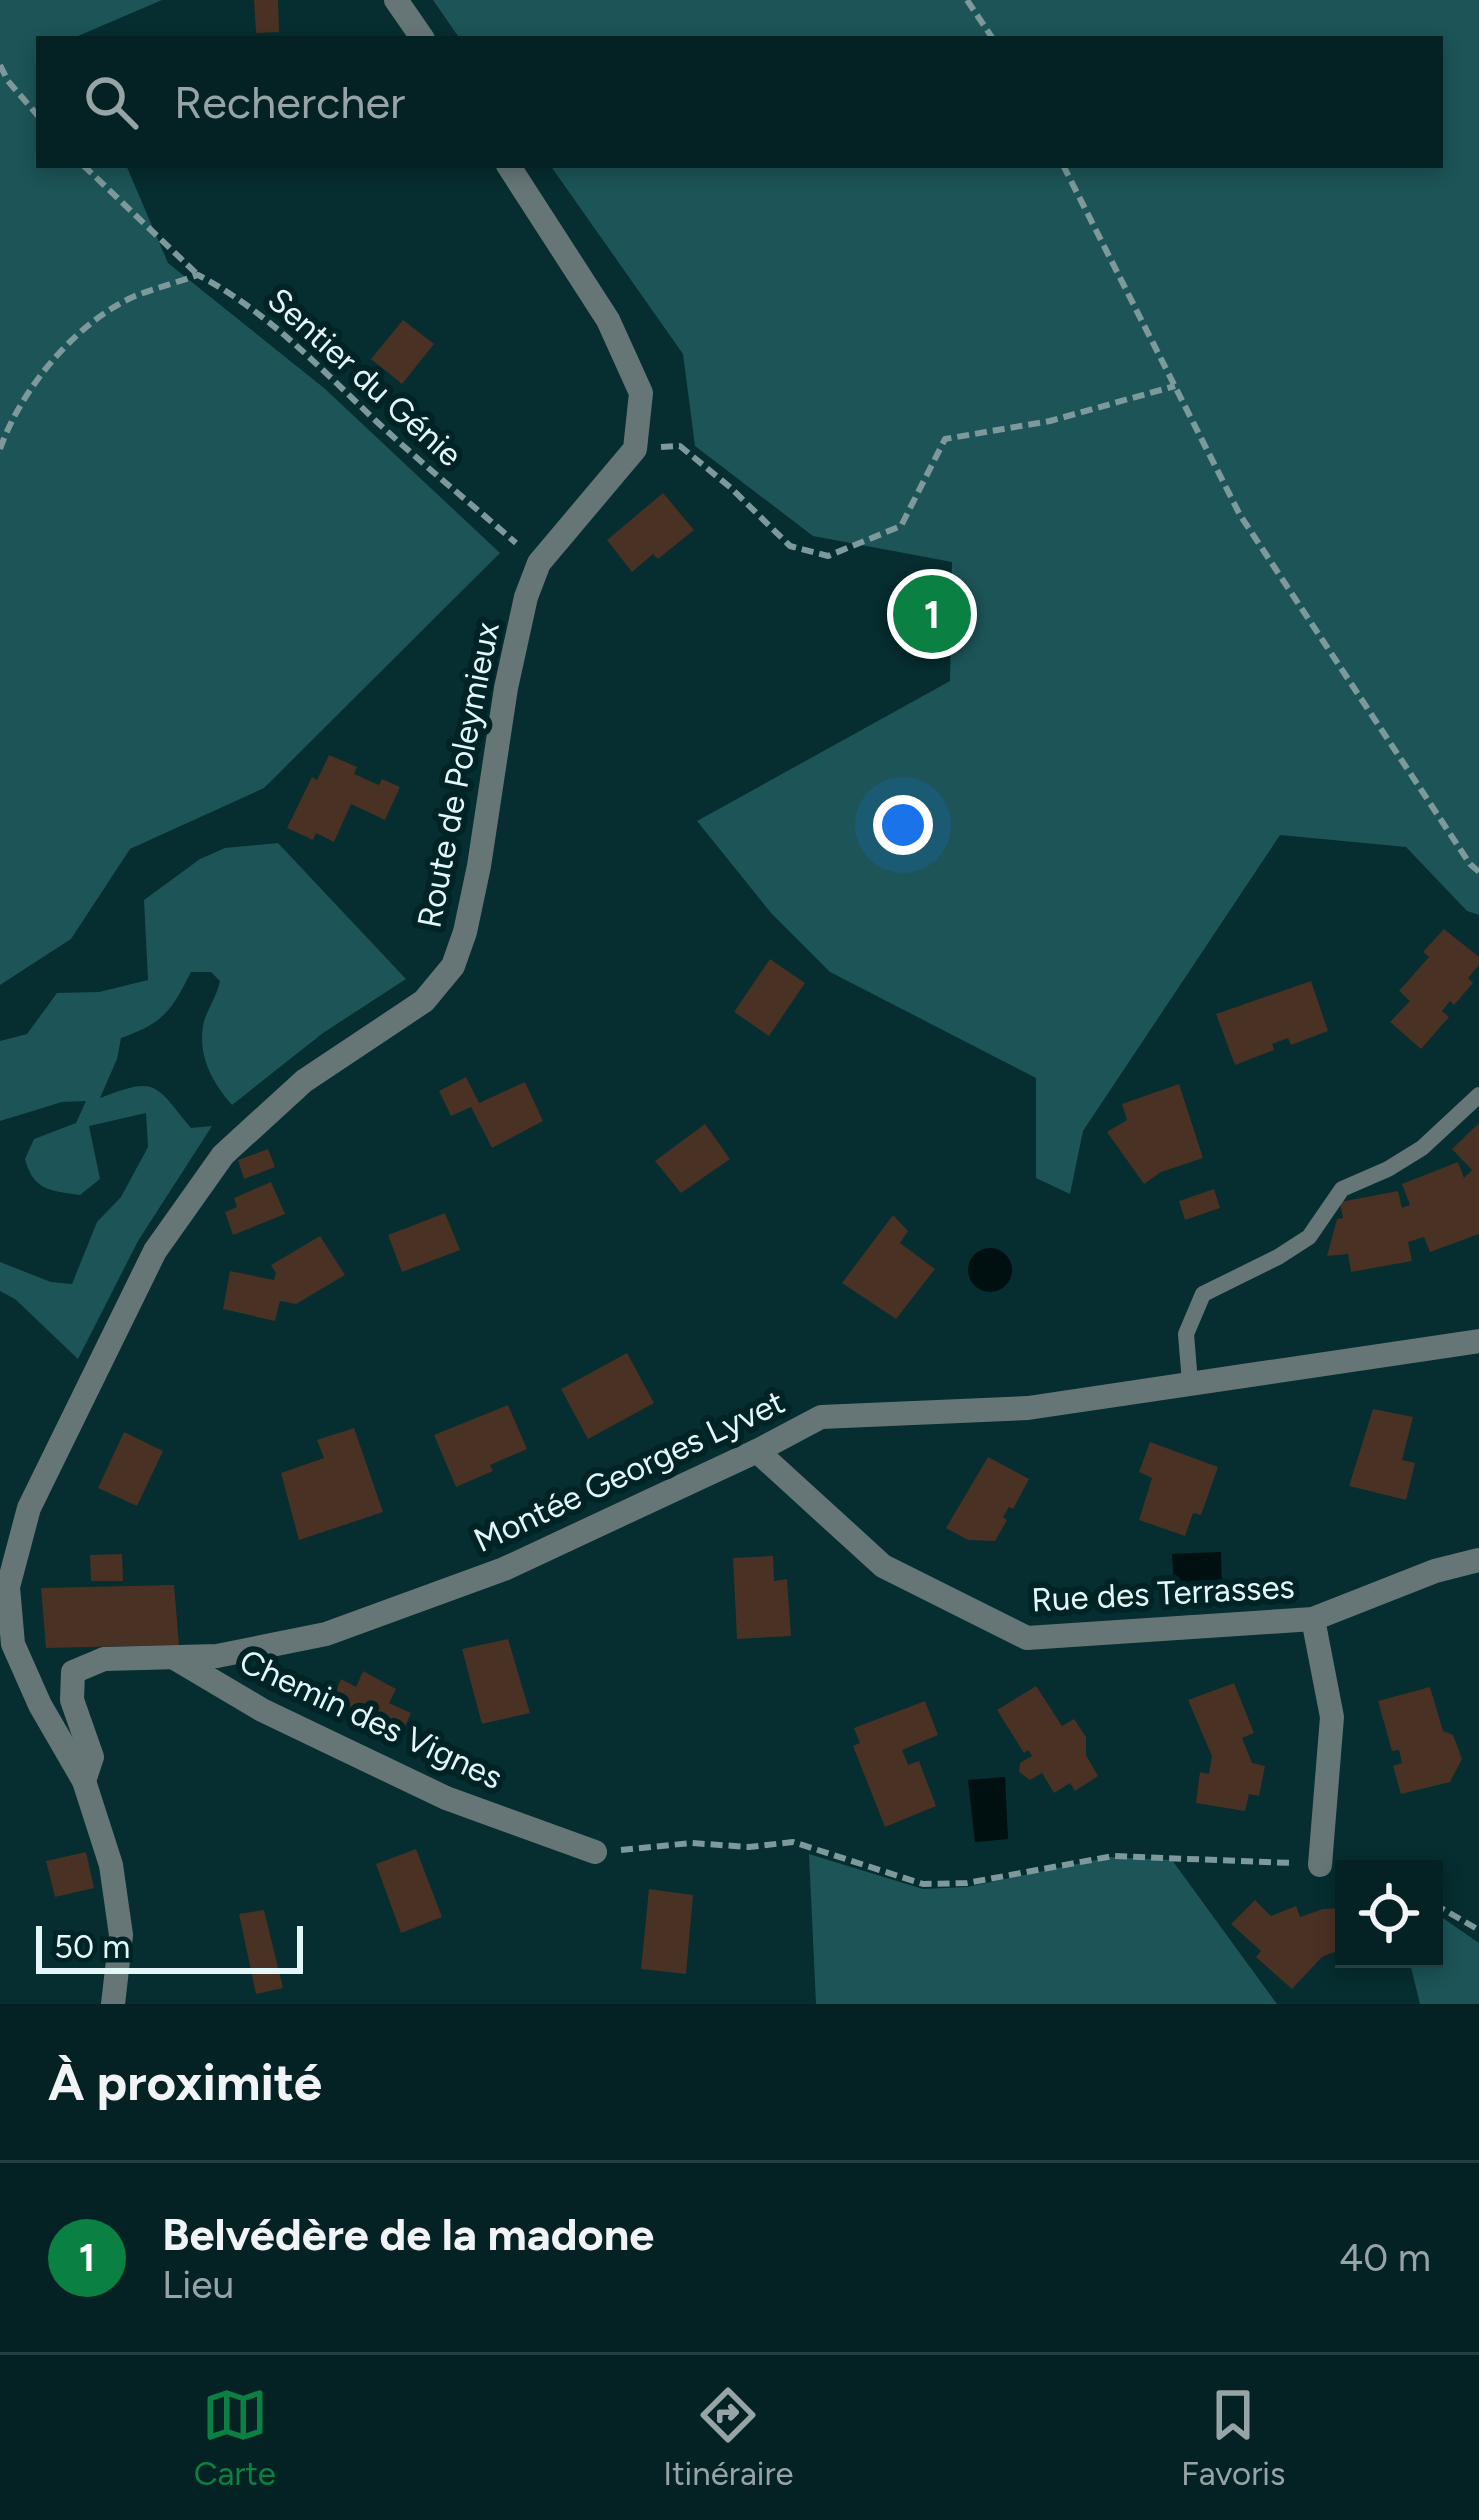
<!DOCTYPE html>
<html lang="fr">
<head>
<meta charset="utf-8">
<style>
	body { margin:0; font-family:Figtree,sans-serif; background:#122f30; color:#f1f3f6 }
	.controls { position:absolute; right:36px; bottom:36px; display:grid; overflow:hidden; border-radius:0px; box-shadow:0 6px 18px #0003 }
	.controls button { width:108px; height:108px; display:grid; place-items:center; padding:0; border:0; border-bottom:3px solid #253f41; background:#042223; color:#f1f3f6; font:60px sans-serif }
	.scale { position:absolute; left:36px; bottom:30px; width:267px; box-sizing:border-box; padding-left:12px; border:6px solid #e3f7f8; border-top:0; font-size:33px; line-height:42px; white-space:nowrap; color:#e3f7f8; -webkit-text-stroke:9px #002325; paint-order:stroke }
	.you { position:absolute; left:903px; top:825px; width:42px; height:42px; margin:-30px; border:9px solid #fff; border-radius:50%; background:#1a73e8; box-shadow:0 0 0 18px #1a73e833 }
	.badge { display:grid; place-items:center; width:78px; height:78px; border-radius:50%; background:#0b8043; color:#fff; font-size:39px; font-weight:700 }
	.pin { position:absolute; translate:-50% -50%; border:6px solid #fff; box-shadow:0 3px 12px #0006 }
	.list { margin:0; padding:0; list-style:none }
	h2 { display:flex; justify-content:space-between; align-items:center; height:156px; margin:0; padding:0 48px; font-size:51px }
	h2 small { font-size:39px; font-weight:400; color:#97a4a6 }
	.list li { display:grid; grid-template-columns:78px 1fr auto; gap:36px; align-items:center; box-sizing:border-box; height:192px; padding:0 48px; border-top:3px solid #253f41 }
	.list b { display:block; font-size:45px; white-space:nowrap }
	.list p { margin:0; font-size:39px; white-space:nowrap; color:#97a4a6 }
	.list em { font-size:39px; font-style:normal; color:#97a4a6 }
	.icon { flex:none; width:66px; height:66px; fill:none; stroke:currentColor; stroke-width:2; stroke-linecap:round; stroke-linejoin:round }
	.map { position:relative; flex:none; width:1479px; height:2004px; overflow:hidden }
	.search { position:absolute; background:#042223; box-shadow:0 6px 18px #0003; left:36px; right:36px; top:36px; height:132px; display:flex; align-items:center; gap:30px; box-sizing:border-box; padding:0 42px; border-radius:0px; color:#97a4a6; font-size:45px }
	.sheet { height:348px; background:#042223 }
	nav { display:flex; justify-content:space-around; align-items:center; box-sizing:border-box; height:168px; border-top:3px solid #253f41; background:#042223; font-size:33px; color:#97a4a6 }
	nav a { display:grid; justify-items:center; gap:6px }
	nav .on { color:#0b8043 }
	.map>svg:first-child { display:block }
	.green { fill:#1c5457 }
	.water { fill:#000f10 }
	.building { fill:#493123 }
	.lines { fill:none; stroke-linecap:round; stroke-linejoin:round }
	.path { stroke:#7d999b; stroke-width:6; stroke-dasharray:12 6; stroke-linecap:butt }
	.service { stroke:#667677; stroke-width:16 }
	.minor { stroke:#667677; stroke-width:24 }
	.tertiary { stroke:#667677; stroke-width:24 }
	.labels { text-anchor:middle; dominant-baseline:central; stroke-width:12; stroke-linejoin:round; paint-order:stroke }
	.street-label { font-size:33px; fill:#e3f7f8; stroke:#002325 }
</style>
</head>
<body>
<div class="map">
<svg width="1479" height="2004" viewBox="0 0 1479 2004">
	<rect width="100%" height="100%" fill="#062d2f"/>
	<g class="green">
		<path d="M0,0H162L71,39H39V165H126L168,263L324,388L500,553L264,788L130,849L71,939L0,985Z"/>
		<path d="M433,0H1479V915L1467,911L1406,847L1280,835L1083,1131L1070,1194L1036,1178V1078L830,972L771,913L697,821L950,681L952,562L813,536L695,446L683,354L550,165H1440V39H460Z"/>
		<path d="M278,843L406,979L323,1033L232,1105C213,1083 198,1058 203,1026C205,1013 217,997 220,981L211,972H191C171,1012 163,1023 121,1038L117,1059L100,1098C157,1076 154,1083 191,1128L212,1126L138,1241L78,1359L15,1299L0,1291V1262L51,1282L72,1284L97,1222L121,1197L148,1147L146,1113L89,1126L100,1179L80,1195C50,1191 33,1190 25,1159L34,1139L76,1123L86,1101L62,1102L0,1121V1041L27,1034L57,993L99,992L148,980L144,900L200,859L225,848Z"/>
		<path d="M809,1854L923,1889L967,1887L1110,1857L1172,1860L1277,2004H816Z"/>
		<path d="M1434,1912L1479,1943V2004H1420L1409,1959H1434Z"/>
	</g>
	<g class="water">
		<circle cx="990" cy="1270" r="22"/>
		<path d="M1221,1552L1222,1582L1174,1584L1172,1554Z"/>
		<path d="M1005,1777L1008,1839L975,1842L968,1780Z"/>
	</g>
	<g class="building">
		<path d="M254,0H278L279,32L256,33Z"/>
		<path d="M403,320L434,344L402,384L371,359Z"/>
		<path d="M663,493L694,530L658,559L653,554L632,572L607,540Z"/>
		<path d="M329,755L357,767L354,774L379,785L382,779L400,787L385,820L351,804L334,842L316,833L313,840L287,828L312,777L317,780Z"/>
		<path d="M1444,929L1479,957V965L1468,978L1473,983L1454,1005L1450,1001L1442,1011L1449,1017L1421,1049L1390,1022L1410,1001L1399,991L1429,957L1423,952Z"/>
		<path d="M770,959L805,983L769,1036L734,1012Z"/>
		<path d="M1311,981L1328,1031L1291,1045L1288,1038L1272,1044L1274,1050L1235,1065L1216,1014Z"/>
		<path d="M466,1077L479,1103L525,1082L543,1121L492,1148L471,1107L451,1116L439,1091Z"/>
		<path d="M1179,1084L1203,1158L1161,1172L1144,1184L1107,1132L1127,1120L1122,1104Z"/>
		<path d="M1479,1123V1234L1430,1252L1424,1237L1408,1242L1412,1261L1351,1272L1348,1254L1327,1256L1337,1219L1343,1218L1340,1202L1398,1191L1402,1208L1410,1205L1402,1184L1458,1162L1464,1178L1472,1170L1452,1149Z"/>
		<path d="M705,1124L730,1159L681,1193L655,1161Z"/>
		<path d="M268,1149L275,1167L244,1179L238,1160Z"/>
		<path d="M271,1182L285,1214L233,1235L225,1212L237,1207L234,1198Z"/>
		<path d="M1214,1189L1220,1208L1185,1220L1179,1201Z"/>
		<path d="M445,1213L460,1250L402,1272L388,1235Z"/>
		<path d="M893,1215L908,1231L900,1243L935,1269L896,1319L842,1283Z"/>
		<path d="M320,1236L345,1275L296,1304L280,1301L275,1321L223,1309L230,1271L274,1280L276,1273L271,1265Z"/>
		<path d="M627,1353L654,1403L588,1439L561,1389Z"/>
		<path d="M508,1405L527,1449L490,1465L493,1471L456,1487L434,1435Z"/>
		<path d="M1373,1409L1413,1417L1402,1460L1415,1463L1406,1500L1349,1486Z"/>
		<path d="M354,1428L383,1512L299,1540L281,1473L324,1458L317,1440Z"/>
		<path d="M124,1432L163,1451L137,1506L98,1488Z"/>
		<path d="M1150,1442L1218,1467L1201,1515L1193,1513L1185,1536L1139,1520L1152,1478L1139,1472Z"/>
		<path d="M988,1457L1029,1479L1013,1509L1009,1507L1003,1517L1007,1520L995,1541L968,1540L946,1528Z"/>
		<path d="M122,1554L123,1581H91L90,1555Z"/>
		<path d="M773,1556L774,1581L787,1579L791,1636L737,1639L733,1558Z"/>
		<path d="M174,1585L179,1645L46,1648L41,1588Z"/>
		<path d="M508,1639L530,1713L482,1724L462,1649Z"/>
		<path d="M363,1671L396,1689L389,1703L411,1713L401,1736L330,1704L341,1679L356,1687Z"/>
		<path d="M1234,1683L1254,1733L1242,1738L1252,1763L1265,1766L1259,1796L1249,1794L1245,1811L1196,1803L1200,1772L1209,1774L1212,1756L1188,1700Z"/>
		<path d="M1036,1686L1062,1726L1074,1719L1086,1737V1755L1098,1776L1075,1791L1070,1783L1054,1793L1042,1773L1030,1780L1019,1772L1020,1763L1032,1756L1028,1750L1024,1753L997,1710Z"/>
		<path d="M1430,1687L1443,1731L1453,1735L1462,1759L1450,1782L1401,1794L1393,1766L1402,1763L1399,1750L1392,1751L1378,1701Z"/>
		<path d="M925,1701L938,1735L902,1750L908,1765L919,1761L936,1806L885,1827L853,1746L860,1743L854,1728Z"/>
		<path d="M416,1849L442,1917L401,1933L376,1864Z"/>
		<path d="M86,1852L94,1888L55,1897L46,1861Z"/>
		<path d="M649,1889L693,1895L686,1974L641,1969Z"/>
		<path d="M1255,1900L1271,1916L1296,1906L1300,1917L1323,1909L1344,1908V1948L1322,1957L1292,1989L1256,1957L1261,1951L1231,1924Z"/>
		<path d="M264,1910L283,1988L256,1994L239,1914Z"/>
	</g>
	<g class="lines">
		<g class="path">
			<path d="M967,0L993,39"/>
			<path d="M0,65L8,81L39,117"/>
			<path d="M83,165L198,275"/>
			<path d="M1063,165L1240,515L1470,864L1479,872"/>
			<path d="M661,447L680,446L731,488L790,546L828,556L901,526L945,439L1050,421L1175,386"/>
			<path d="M0,449C21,389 76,322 135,296C156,288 178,282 198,275C267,311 320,368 376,421C421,463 469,502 516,543"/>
			<path d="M621,1850L691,1843L749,1847L793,1842L923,1884L967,1883L1113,1856L1293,1863"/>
			<path d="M1434,1904L1479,1930"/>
		</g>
		<path class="service" d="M1190,1383L1186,1334L1203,1294L1278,1257L1309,1237L1342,1189L1388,1169L1422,1148L1479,1095"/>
		<g class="minor">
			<path d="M757,1451L883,1566L1027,1638L1313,1619L1435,1571L1479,1560"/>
			<path d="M1313,1619L1332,1717L1320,1865"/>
			<path d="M176,1659L262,1710L446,1798L595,1852"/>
			<path d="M84,1781L92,1757L72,1700L73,1672L104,1659L217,1656L326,1634L504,1569L757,1451L821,1417L1028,1408L1479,1341"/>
		</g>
		<g class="tertiary">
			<path d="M396,0L423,39"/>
			<path d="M113,2004L121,1935L111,1865L84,1781L40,1705L13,1644L8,1587L29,1508L155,1251L223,1155L304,1081L424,1001L453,966L465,932L479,866L506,688L526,597L539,563L635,449L641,393L608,320L508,165"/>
		</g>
	</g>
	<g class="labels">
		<g class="street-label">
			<text transform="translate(365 377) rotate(42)">Sentier du Génie</text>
			<text transform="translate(458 775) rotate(-79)">Route de Poleymieux</text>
			<text transform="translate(629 1471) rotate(-25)">Montée Georges Lyvet</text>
			<text transform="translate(1163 1593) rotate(-3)">Rue des Terrasses</text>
			<text transform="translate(371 1719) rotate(25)">Chemin des Vignes</text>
		</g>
	</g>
</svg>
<div class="controls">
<button><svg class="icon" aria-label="locate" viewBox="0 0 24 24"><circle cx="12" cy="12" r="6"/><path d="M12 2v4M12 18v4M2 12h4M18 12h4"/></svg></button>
</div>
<div class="scale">50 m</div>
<div class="you"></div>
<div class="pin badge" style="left:932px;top:614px">1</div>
<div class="search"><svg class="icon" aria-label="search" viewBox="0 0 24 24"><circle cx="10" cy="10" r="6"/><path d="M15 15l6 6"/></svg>Rechercher</div>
</div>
<section class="sheet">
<h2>À proximité<small></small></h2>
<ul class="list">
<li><span class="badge">1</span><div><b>Belvédère de la madone</b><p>Lieu</p></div><em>40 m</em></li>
</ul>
</section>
<nav>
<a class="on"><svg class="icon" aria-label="map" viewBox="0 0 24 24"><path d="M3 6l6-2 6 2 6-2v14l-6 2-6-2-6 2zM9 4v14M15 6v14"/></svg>Carte</a>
<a><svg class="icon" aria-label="directions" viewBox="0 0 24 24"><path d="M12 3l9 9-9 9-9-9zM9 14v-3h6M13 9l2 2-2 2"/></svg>Itinéraire</a>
<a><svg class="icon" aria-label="saved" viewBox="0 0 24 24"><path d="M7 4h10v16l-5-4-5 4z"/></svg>Favoris</a>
</nav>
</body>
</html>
